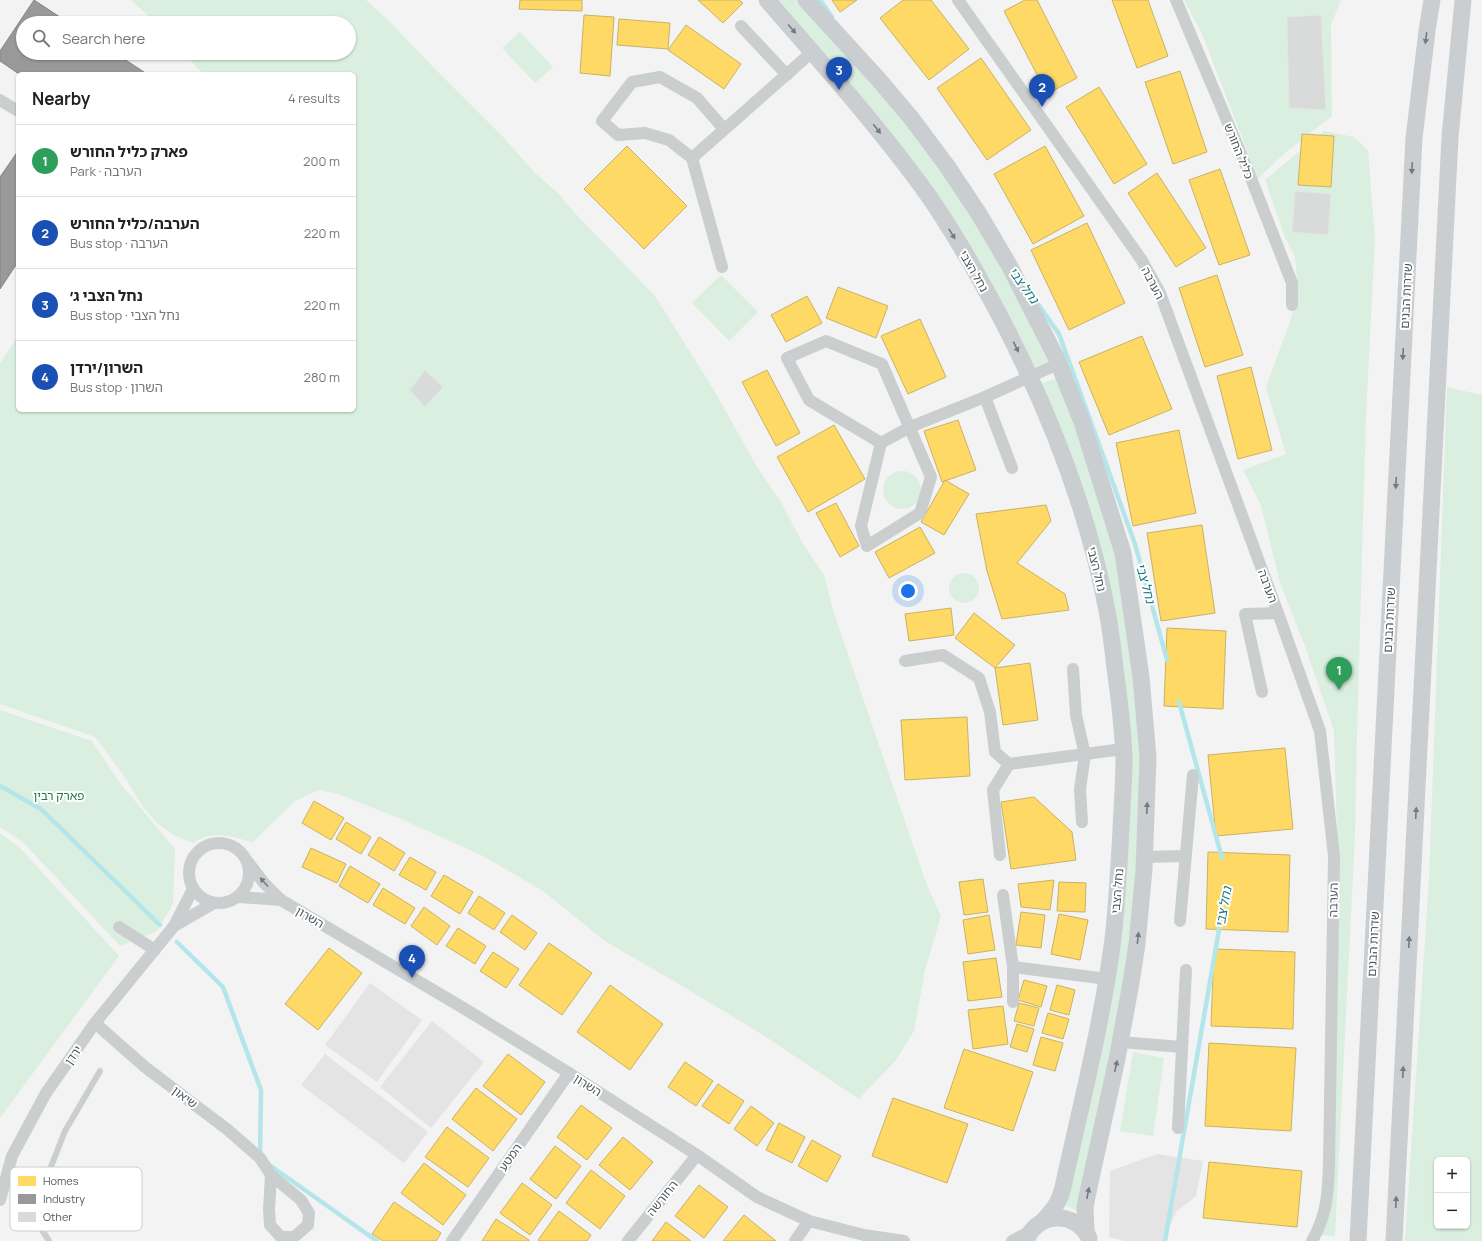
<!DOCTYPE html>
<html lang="en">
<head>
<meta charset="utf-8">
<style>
	body { margin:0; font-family:Manrope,"Noto Sans Hebrew",sans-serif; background:#f6f6f6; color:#222 }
	.controls { position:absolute; right:12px; bottom:12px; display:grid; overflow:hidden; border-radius:6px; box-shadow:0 1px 3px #0004 }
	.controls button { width:36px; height:36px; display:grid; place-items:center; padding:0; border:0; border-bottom:1px solid #e0e0e0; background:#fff; color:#222; font:20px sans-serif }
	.you { position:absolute; left:908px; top:591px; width:14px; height:14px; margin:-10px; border:3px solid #fff; border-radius:50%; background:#1a73e8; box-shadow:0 0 0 6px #1a73e833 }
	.badge { display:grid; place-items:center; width:26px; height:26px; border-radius:50%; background:#111827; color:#fff; font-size:13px; font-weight:700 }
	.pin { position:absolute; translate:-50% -33px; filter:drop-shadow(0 1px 2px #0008) }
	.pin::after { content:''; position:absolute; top:21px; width:14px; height:12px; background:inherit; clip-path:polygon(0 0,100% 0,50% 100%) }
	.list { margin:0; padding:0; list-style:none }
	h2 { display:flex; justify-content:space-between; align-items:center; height:52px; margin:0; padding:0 16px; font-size:17px }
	h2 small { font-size:13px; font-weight:400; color:#767676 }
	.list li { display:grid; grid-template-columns:26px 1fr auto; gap:12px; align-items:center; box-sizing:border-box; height:72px; padding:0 16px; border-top:1px solid #e0e0e0 }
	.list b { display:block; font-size:15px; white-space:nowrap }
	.list p { margin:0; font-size:13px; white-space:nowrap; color:#767676 }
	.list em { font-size:13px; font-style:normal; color:#767676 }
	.icon { flex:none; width:22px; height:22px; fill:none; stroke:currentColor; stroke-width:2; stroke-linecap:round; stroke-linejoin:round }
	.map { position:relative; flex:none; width:1482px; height:1241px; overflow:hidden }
	.search { position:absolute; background:#fff; box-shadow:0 1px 3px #0004; left:16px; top:16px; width:340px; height:44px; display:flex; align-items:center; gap:10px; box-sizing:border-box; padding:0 14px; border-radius:22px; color:#767676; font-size:15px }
	.panel { position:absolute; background:#fff; box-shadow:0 1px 3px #0004; left:16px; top:72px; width:340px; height:340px; border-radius:6px }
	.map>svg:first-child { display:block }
	.education { fill:#e5e4e5 }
	.green { fill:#daefe0; fill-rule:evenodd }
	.homes { fill:#ffd966; stroke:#c9b264 }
	.industry { fill:#999; stroke:#828687 }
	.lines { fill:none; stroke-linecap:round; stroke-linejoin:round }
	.stream { stroke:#b3e5e9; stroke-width:4.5 }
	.building { fill:#d9dbdb; stroke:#e5e5e5 }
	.lane { stroke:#cbcece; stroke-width:6 }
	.street { stroke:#cbcece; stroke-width:12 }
	.secondary { stroke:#cbced0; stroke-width:17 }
	.oneway { fill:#717b80 }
	.labels { text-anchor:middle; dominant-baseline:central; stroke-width:4; stroke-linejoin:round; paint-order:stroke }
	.street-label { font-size:12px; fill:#4b585e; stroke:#fff }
	.park-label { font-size:12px; fill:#217a42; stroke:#fff }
	.water-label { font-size:13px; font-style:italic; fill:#197c85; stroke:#fff }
	.key { fill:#fff; stroke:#c9cdcf; stroke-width:1 }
	.key-label { font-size:11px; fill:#4b585e }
</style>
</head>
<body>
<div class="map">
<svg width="1482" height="1241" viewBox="0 0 1482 1241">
	<rect width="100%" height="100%" fill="#f3f3f3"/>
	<g class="education">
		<path d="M370,983L422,1020L377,1082L325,1045Z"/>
		<path d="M432,1021L484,1062L431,1128L380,1087Z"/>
		<path d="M325,1054L428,1132L404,1163L301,1085Z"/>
		<path d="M1157,1154L1203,1161L1196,1196L1176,1212L1163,1241H1124L1109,1237L1110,1171Z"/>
	</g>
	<g class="green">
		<path d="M131,0H366L390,22L433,67L505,139L535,173L558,193L573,211L655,296L715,392L757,467L781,502L803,544L824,575L833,610L926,883L941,916L925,970L914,1031L896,1060L859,1099L760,1033L672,980L606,942L543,891L483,856L401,819L338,794L319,790L295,801L253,842C232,837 212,829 193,843L175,836L158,824L143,807L126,779L95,737L0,704V363L18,336V410H354V74H203L184,53H349V23H156Z"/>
		<path d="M771,0H803L956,184L1053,359L1030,369L990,289Z"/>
		<path d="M1184,0H1341L1331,25L1332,116L1285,153L1258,179L1202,34Z"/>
		<path d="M520,32L553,67L535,83L502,48Z"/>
		<path d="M1324,131L1354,137L1368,150L1375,239L1366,416L1357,735L1355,834L1335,1236L1320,1235L1337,832L1334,731L1306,649L1280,583L1261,505L1243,470L1286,454L1266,387L1289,324L1298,292L1295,257L1285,237L1265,180Z"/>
		<path d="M721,275L758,312L729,341L692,303Z"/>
		<path d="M1062,377L1110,514L1145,723L1139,907L1078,1211L1062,1204L1095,1058L1125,798L1103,582L1037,384Z"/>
		<path d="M1447,387L1482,395V1241H1405L1429,879ZM1437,1160H1467V1226H1437Z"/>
		<circle cx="902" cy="490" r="19"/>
		<circle cx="964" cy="588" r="15"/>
		<path d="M0,710L92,741L119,782L175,849L173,904L157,931L120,946L23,842L0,827Z"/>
		<path d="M0,833L19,847L119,956L0,1118Z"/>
		<path d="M1133,1052L1164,1058L1153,1136L1120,1131Z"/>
	</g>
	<g class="homes">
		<path d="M520,0H582V11L519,9Z"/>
		<path d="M698,0H739L743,3L723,23Z"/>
		<path d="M832,0H857L840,12Z"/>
		<path d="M903,0H931L969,49L929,80L880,18Z"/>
		<path d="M1025,0H1037L1077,78L1047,94L1004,11Z"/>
		<path d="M1112,0H1148L1168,56L1137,68Z"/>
		<path d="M584,15L614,17L610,76L580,73Z"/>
		<path d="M619,19L670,23L668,49L617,45Z"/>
		<path d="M686,25L741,64L724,89L668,50Z"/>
		<path d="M981,58L1031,130L987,160L937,88Z"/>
		<path d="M1180,71L1207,152L1173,164L1145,82Z"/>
		<path d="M1099,87L1147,164L1114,184L1066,107Z"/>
		<path d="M1302,134L1334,136L1331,187L1298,185Z"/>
		<path d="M627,146L687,206L644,249L584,189Z"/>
		<path d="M1045,146L1084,216L1033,244L994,174Z"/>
		<path d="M1220,169L1250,255L1219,265L1189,180Z"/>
		<path d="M1157,173L1206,248L1176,267L1128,193Z"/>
		<path d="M1087,223L1125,303L1069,330L1031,250Z"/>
		<path d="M1217,275L1243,355L1205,367L1179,288Z"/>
		<path d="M838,287L888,306L876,338L826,318Z"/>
		<path d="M807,296L822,323L786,342L771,315Z"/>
		<path d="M920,319L946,377L908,394L881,336Z"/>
		<path d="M1142,336L1172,409L1109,435L1079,362Z"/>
		<path d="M1251,367L1272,450L1238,459L1217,376Z"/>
		<path d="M767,370L800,433L776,446L742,382Z"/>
		<path d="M958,420L976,470L942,482L924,431Z"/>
		<path d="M834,425L865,479L808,512L777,457Z"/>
		<path d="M1179,430L1196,513L1133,526L1116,443Z"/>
		<path d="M945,480L969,494L944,535L921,522Z"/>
		<path d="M836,503L859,546L840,557L816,513Z"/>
		<path d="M1046,505L1051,521L1017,563L1065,594L1069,610L1002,619L987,571L976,514Z"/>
		<path d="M1202,525L1215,613L1161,621L1147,533Z"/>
		<path d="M920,527L935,553L889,578L875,552Z"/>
		<path d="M951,608L954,635L909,641L905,614Z"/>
		<path d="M974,613L1015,645L995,668L955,638Z"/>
		<path d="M1167,628L1226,631L1223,709L1164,706Z"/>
		<path d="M1030,663L1038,720L1003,725L995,668Z"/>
		<path d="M967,717L970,776L905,780L901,720Z"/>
		<path d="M1285,748L1293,829L1216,836L1208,755Z"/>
		<path d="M1034,797L1072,832L1076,860L1011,869L1001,802Z"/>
		<path d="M314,801L344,818L331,840L302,823Z"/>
		<path d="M346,822L371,837L361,854L336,839Z"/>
		<path d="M379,837L405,853L394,871L368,855Z"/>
		<path d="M311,848L346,864L337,883L302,867Z"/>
		<path d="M1208,852L1290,855L1288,932L1206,929Z"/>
		<path d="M410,857L436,872L426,890L399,875Z"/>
		<path d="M350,866L380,884L368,903L339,886Z"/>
		<path d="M444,875L473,892L460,914L431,896Z"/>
		<path d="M983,879L988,912L964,915L959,882Z"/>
		<path d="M1054,880L1050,910L1021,907L1018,884Z"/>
		<path d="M1059,882L1086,883L1085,912L1057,911Z"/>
		<path d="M383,888L415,908L405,924L373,905Z"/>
		<path d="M479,896L505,913L494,930L468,913Z"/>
		<path d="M424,907L450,926L437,945L411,926Z"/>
		<path d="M1021,912L1045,915L1041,948L1016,945Z"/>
		<path d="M1059,914L1088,920L1080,960L1051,954Z"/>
		<path d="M512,915L537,933L525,950L500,932Z"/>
		<path d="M989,915L995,950L968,954L963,920Z"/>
		<path d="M458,928L486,946L475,964L446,946Z"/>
		<path d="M549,943L592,973L562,1015L519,985Z"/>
		<path d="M329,948L362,973L318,1030L285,1004Z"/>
		<path d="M1214,949L1295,952L1293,1029L1211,1026Z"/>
		<path d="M493,952L519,969L506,988L480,971Z"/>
		<path d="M996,958L1002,997L968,1001L963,962Z"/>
		<path d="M1024,980L1047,986L1041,1007L1018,1000Z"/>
		<path d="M610,985L663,1024L630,1070L577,1032Z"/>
		<path d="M1057,985L1075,990L1069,1015L1050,1010Z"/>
		<path d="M1019,1003L1039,1008L1034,1026L1014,1021Z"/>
		<path d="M1003,1006L1008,1044L973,1049L968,1010Z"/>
		<path d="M1048,1013L1069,1019L1063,1039L1042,1033Z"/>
		<path d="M1017,1024L1034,1029L1027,1052L1010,1047Z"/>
		<path d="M1041,1037L1063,1043L1055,1071L1033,1065Z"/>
		<path d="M1209,1043L1296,1048L1291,1131L1205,1126Z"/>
		<path d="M964,1049L1033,1072L1013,1131L944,1108Z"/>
		<path d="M508,1054L545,1082L521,1115L483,1086Z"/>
		<path d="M685,1062L713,1081L696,1106L668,1087Z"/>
		<path d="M718,1084L744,1101L729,1124L702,1106Z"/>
		<path d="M476,1088L517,1119L493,1151L452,1119Z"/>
		<path d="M893,1098L968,1124L947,1183L872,1156Z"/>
		<path d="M581,1105L612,1128L587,1160L557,1137Z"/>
		<path d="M751,1106L774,1123L757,1146L734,1129Z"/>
		<path d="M779,1123L805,1137L792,1163L766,1150Z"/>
		<path d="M447,1127L489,1158L468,1187L425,1157Z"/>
		<path d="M623,1137L653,1162L630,1190L599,1165Z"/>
		<path d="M812,1140L841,1156L827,1182L798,1166Z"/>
		<path d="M555,1146L581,1166L556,1199L530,1179Z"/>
		<path d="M1209,1162L1302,1171L1297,1227L1203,1218Z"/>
		<path d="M424,1163L466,1195L443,1225L401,1193Z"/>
		<path d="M591,1170L625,1196L600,1229L566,1203Z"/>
		<path d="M522,1183L552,1205L530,1235L500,1213Z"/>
		<path d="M699,1185L728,1207L704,1238L675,1216Z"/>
		<path d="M394,1202L441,1233L436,1241H383L372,1234Z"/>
		<path d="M559,1211L591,1235L587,1241H540L538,1240Z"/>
		<path d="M744,1215L776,1241H723Z"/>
		<path d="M496,1219L529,1240V1241H482Z"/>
		<path d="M666,1222L691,1241H652Z"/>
	</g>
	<g class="industry">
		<path d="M34,0L69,23H23V53H115L147,74H19L0,61V51Z"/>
		<path d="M18,151V262L0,289V177Z"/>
	</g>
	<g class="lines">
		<g class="stream">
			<path d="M820,0L832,17"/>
			<path d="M1038,304L1059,334L1135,544L1167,660"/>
			<path d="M1179,702L1222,858"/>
			<path d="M0,786L41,809L160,925"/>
			<path d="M177,942L223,987L261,1090L260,1155"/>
			<path d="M268,1164L377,1241"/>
			<path d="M1165,1241L1220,924"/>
		</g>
	</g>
	<g class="building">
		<path d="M1321,15L1326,110L1289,108L1287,17Z"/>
		<path d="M1295,191L1331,194L1328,235L1292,232Z"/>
		<path d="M425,370L443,387L425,407L410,390Z"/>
	</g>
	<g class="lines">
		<path class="lane" d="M49,1241L38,1224L37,1202L65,1131L100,1071"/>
		<g class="street">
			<path d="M958,0L1141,259L1160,293L1278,613L1320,731L1334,856L1329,1165C1328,1194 1327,1215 1312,1241"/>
			<path d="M1176,0L1247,168L1292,283V305"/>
			<path d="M741,26L787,75"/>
			<path d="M0,100L18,111"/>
			<path d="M692,158L812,52"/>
			<path d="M722,267L692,158L669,140L645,133L618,135L602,121L632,82L660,77L697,98L724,129"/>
			<path d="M985,397L1012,468"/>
			<path d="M881,443L809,400L787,358L826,341L882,364L931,477L920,513L867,546L861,526L881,443L910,427L985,397L1058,364"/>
			<path d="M905,661L943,655L979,678L990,712L995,752L1009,764L1123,749"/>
			<path d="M1073,669L1076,715L1085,755L1080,789L1082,822"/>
			<path d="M1262,692L1245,614L1278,613"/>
			<circle cx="219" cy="873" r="30"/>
			<path d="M1000,855L993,790L1009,764"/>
			<path d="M1145,857L1185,856"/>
			<path d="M248,862L264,883L281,900L470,1012L569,1073L697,1155L757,1197L809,1221L864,1235L904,1241"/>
			<path d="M1003,895L1013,967V1002"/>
			<path d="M239,897L281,900"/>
			<path d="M1180,921L1193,775"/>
			<path d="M174,926L214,903"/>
			<path d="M119,927L155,950"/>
			<path d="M1013,967L1107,979"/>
			<path d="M95,1023L145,1067L228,1130L260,1158L271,1175"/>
			<path d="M1121,1042L1181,1047"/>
			<path d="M1178,1128L1186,970"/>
			<path d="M271,1175L301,1200L309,1213L308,1225L294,1237H281L270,1225L269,1210Z"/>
			<path d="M0,1200L12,1156L46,1093L95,1023L174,926L193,889"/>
			<path d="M452,1241L569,1073"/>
			<path d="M628,1241L697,1155"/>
			<path d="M795,1241L809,1221"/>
			<path d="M1012,1241L1031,1231"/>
		</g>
		<g class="secondary">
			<path d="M767,0C819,60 873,120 920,184C951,226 977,273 1001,318C1049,411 1089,512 1108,616C1111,633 1113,650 1115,668C1119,697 1123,728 1124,758C1124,782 1122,806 1121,829C1119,866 1117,903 1113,939C1102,1023 1081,1105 1063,1187C1059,1203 1054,1209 1043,1221"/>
			<path d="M806,0L880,81L912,119L947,166L979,214L1009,265L1056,357L1082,422L1123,553L1141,677L1148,757L1144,870L1137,944L1131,983L1117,1059L1088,1192L1085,1207L1086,1231"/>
			<path d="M1026,1241C1036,1212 1076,1210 1089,1238"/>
			<path d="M1358,1241L1414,138L1427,31L1432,0"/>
			<path d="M1394,1241L1450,137L1463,0"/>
		</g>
	</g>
	<defs><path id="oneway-solid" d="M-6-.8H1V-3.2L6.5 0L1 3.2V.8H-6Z"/></defs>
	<g class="oneway">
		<use href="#oneway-solid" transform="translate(792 29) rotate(49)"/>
		<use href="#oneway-solid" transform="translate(1426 38) rotate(97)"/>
		<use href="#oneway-solid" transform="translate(877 129) rotate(51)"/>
		<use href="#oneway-solid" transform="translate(1412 168) rotate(93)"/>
		<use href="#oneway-solid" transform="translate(952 234) rotate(58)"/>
		<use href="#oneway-solid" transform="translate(1016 347) rotate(64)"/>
		<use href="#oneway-solid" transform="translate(1403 354) rotate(93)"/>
		<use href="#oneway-solid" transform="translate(1396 483) rotate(93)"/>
		<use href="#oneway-solid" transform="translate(1147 808) rotate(-87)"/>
		<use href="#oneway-solid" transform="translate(1416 813) rotate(-87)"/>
		<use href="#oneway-solid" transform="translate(264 882) rotate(-132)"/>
		<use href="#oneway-solid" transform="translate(1138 938) rotate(-83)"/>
		<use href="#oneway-solid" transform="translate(1409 942) rotate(-87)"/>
		<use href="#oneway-solid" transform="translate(1116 1066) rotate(-78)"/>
		<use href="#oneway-solid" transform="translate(1403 1072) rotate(-87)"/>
		<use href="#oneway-solid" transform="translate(1088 1193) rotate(-79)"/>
		<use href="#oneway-solid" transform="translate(1396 1202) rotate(-87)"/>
	</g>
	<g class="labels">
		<g class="street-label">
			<text transform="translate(1239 151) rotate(68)">כליל החורש</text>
			<text transform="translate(974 271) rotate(60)">נחל הצבי</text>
			<text transform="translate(1153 283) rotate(63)">הערבה</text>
			<text transform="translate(1406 296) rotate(-87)">שדרות הבנים</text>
			<text transform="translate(1097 569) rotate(76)">נחל הצבי</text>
			<text transform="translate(1268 586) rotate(70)">הערבה</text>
			<text transform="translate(1389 620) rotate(-87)">שדרות הבנים</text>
			<text transform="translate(1117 891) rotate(-85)">נחל הצבי</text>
			<text transform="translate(1333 900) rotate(-89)">הערבה</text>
			<text transform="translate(310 917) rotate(30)">השרון</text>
			<text transform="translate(1373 944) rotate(-87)">שדרות הבנים</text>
			<text transform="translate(73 1055) rotate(-55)">ירדן</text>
			<text transform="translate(588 1085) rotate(33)">השרון</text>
			<text transform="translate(185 1097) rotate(37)">שיאון</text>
			<text transform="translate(510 1157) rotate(-55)">המטע</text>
			<text transform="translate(662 1198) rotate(-51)">החורשה</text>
		</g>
		<g class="park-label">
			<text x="59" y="795">פארק רבין</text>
		</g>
		<g class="water-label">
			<text transform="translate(1024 285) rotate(54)">נחל צבי</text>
			<text transform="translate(1146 583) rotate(75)">נחל צבי</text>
			<text transform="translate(1223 907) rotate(-80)">נחל צבי</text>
		</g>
	</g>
	<rect x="10" y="1167" width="132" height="64" rx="6" class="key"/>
	<rect x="18" y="1176" width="18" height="10" fill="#ffd966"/>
	<rect x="18" y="1194" width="18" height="10" fill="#999"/>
	<rect x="18" y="1212" width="18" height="10" fill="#d9dbdb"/>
	<g class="key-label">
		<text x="43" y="1185">Homes</text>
		<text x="43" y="1203">Industry</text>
		<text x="43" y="1221">Other</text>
	</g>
</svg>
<div class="controls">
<button>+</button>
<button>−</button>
</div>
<div class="you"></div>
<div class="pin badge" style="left:1339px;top:690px;background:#2e9e5b">1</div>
<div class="pin badge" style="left:1042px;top:107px;background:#1a4fb4">2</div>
<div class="pin badge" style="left:839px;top:90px;background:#1a4fb4">3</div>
<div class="pin badge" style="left:412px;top:978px;background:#1a4fb4">4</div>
<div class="search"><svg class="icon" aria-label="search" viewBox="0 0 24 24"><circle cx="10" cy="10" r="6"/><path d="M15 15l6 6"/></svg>Search here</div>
<section class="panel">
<h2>Nearby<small>4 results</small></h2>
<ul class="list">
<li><span class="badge" style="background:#2e9e5b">1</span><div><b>פארק כליל החורש</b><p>Park · הערבה</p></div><em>200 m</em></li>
<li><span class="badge" style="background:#1a4fb4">2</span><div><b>הערבה/כליל החורש</b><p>Bus stop · הערבה</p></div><em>220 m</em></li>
<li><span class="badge" style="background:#1a4fb4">3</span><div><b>נחל הצבי ג׳</b><p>Bus stop · נחל הצבי</p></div><em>220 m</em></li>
<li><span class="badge" style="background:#1a4fb4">4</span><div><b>השרון/ירדן</b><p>Bus stop · השרון</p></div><em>280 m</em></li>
</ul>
</section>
</div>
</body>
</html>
